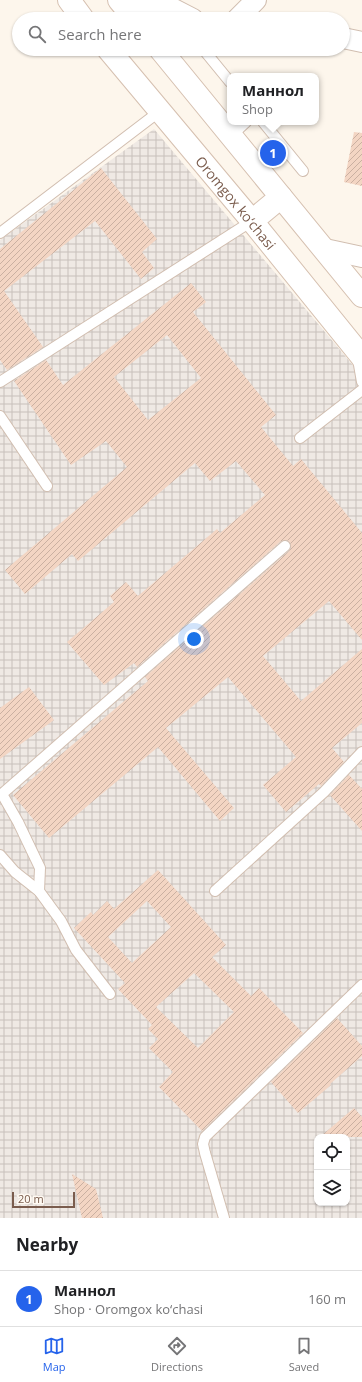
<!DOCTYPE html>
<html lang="en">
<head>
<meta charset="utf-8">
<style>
	body { margin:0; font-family:"Open Sans",sans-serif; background:#f2f2f2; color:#202124 }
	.controls { position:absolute; right:12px; bottom:12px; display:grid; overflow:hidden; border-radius:8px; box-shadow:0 1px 3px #0004 }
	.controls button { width:36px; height:36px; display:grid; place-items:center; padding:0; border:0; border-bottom:1px solid #e0e0e0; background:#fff; color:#202124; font:20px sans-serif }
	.scale { position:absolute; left:12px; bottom:10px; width:63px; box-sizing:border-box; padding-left:4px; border:2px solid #7a5c4d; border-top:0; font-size:11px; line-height:14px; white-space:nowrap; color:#7a5c4d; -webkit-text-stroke:3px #fffaf3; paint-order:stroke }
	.you { position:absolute; left:194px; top:639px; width:14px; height:14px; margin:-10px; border:3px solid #fff; border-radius:50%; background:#1a73e8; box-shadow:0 0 0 6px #1a73e833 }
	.badge { display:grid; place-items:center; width:26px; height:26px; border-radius:50%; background:#2563eb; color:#fff; font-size:13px; font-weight:700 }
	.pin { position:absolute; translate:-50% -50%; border:2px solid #fff; box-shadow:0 1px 4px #0006 }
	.popup { position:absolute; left:227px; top:73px; width:92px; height:52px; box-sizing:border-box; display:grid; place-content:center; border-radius:8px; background:#fff; filter:drop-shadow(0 1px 3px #0005); font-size:13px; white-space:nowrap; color:#757577 }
	.popup b { font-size:15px; color:#202124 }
	.popup::after { content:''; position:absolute; left:50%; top:100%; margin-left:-8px; border:8px solid transparent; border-top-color:#fff }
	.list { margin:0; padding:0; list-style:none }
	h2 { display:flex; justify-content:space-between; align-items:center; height:52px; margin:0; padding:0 16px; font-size:17px }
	h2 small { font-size:13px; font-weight:400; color:#757577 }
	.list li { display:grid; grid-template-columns:26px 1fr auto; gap:12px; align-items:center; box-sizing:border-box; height:56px; padding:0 16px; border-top:1px solid #e0e0e0 }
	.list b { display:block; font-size:15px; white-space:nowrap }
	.list p { margin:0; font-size:13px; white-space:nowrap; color:#757577 }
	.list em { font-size:13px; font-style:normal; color:#757577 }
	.icon { flex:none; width:22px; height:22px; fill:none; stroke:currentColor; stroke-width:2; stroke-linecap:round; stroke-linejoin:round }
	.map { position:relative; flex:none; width:362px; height:1218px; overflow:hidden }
	.search { position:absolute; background:#fff; box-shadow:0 1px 3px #0004; left:12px; right:12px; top:12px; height:44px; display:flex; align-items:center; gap:10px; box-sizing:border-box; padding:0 14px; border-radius:22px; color:#757577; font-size:15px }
	.sheet { height:108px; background:#fff }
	nav { display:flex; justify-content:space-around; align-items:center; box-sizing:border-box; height:56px; border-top:1px solid #e0e0e0; background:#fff; font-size:11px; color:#757577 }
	nav a { display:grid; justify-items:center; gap:2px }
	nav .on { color:#2563eb }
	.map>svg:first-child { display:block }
	.industrial { fill:url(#industrial-grid); fill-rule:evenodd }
	.building { fill:url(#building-hatch); fill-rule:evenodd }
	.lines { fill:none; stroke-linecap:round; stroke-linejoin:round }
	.lane-casing { stroke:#d1beb0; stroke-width:12 }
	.street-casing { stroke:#d1beb0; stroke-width:22 }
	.secondary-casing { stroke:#d6c0b0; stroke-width:24 }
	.lane { stroke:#fff; stroke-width:10 }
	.street { stroke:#fff; stroke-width:20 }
	.secondary { stroke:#fff; stroke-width:22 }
	.labels { text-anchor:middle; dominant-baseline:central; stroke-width:3; stroke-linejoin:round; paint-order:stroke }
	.street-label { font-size:14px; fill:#7a5c4d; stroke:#fffaf3 }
</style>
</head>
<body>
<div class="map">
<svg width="362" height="1218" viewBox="0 0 362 1218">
	<defs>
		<pattern id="industrial-grid" width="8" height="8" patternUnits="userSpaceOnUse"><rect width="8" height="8" fill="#efe9e4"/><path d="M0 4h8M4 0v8" fill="none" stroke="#c7c0bb"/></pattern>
		<pattern id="building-hatch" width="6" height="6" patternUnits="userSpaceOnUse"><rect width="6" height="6" fill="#f3d5c3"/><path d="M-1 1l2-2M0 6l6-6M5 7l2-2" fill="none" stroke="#cab0a1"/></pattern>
	</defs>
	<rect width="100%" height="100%" fill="#fdf6ec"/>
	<path class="industrial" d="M154,129L362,376V1218H0V240ZM317,1137H347V1203H317Z"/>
	<g class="building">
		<path d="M354,132L362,133V186L344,182Z"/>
		<path d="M101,168L157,239L142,252L154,268L141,279L95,221L4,291L43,347L7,370L0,360V249Z"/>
		<path d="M191,283L206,302L193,312L276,415L261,427L293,466L301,459L362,533V640L329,601L263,656L301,701L362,649V723L332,748L344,762L321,786L319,784L286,812L263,785L296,757L228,677L166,728L234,808L220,821L158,747L49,838L13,795L148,681L145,677L289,551L291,548L290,542L287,540L281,541L137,667L134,663L104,685L67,642L114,602L110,596L126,582L138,596L217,529L220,533L265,495L236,461L210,481L195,463L78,561L72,554L25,594L5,570L127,467L106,441L71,465L14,381L46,360L63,385ZM167,335L201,378L148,420L114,377Z"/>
		<path d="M29,687L54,720L0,759V708Z"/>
		<path d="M349,775L362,789V831L330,795Z"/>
		<path d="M158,870L226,945L212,957L251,996L259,988L303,1033L202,1131L159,1087L173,1072L149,1048L158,1039L148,1029L152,1025L118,989L125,983L74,928L91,912L93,915L107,901L114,909ZM147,901L171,927L132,963L108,937ZM194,973L234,1012L198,1048L156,1007Z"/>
		<path d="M337,1018L362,1046V1056L330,1084L331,1085L298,1113L271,1082Z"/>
		<path d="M354,1108L362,1117V1137H320Z"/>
		<path d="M72,1174L96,1189L103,1218H82Z"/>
	</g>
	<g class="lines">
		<defs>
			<g id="lane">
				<path d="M203,49L230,82"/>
				<path d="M263,122L303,171"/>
				<path d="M231,136L246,122"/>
				<path d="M0,233L160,111"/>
				<path d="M356,354L359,365L362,382"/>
				<path d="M0,382L252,221"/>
				<path d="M0,416L47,486"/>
				<path d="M300,438L362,390"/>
				<path d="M0,855L15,872L39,891L61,921L76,950L110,994"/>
				<path d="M39,891L40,868L18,822L2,794L285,546"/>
				<path d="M215,891L324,792L362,752"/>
				<path d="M224,1218L205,1153L203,1144L205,1137L362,985"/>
			</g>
			<g id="street">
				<path d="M119,0L166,5L193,19"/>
				<path d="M237,19L256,0"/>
				<path d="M343,38L362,42"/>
				<path d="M325,249L362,257"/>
			</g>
			<g id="secondary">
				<path d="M69,0L83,19"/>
				<path d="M119,0L135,19"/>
				<path id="s1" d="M108,49L252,221L362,357"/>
				<path d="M160,49L362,296"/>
				<path d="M252,221L281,197"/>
			</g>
		</defs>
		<use href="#lane" class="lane-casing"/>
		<use href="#street" class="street-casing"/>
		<use href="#secondary" class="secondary-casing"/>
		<use href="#lane" class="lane"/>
		<use href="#street" class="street"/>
		<use href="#secondary" class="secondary"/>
	</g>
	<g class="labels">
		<g class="street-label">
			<text stroke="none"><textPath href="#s1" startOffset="200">Oromgox ko‘chasi</textPath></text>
		</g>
	</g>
</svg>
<div class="controls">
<button><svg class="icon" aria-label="locate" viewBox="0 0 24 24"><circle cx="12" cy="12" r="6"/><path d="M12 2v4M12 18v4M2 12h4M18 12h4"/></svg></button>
<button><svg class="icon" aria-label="layers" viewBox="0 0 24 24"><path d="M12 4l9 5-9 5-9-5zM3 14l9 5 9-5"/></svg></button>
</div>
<div class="scale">20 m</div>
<div class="you"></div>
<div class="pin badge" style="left:273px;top:153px">1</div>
<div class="popup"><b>Маннол</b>Shop</div>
<div class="search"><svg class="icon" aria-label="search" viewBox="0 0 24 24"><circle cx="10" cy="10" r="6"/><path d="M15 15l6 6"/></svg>Search here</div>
</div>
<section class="sheet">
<h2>Nearby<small></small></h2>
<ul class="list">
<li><span class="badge">1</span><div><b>Маннол</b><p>Shop · Oromgox ko‘chasi</p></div><em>160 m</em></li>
</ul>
</section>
<nav>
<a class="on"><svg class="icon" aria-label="map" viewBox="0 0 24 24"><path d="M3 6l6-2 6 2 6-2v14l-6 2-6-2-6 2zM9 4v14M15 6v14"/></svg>Map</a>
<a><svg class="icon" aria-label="directions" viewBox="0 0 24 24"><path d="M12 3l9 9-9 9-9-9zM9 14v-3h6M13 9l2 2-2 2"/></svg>Directions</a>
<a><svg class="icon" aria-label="saved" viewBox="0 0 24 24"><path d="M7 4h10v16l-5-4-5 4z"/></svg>Saved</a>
</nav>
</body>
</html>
